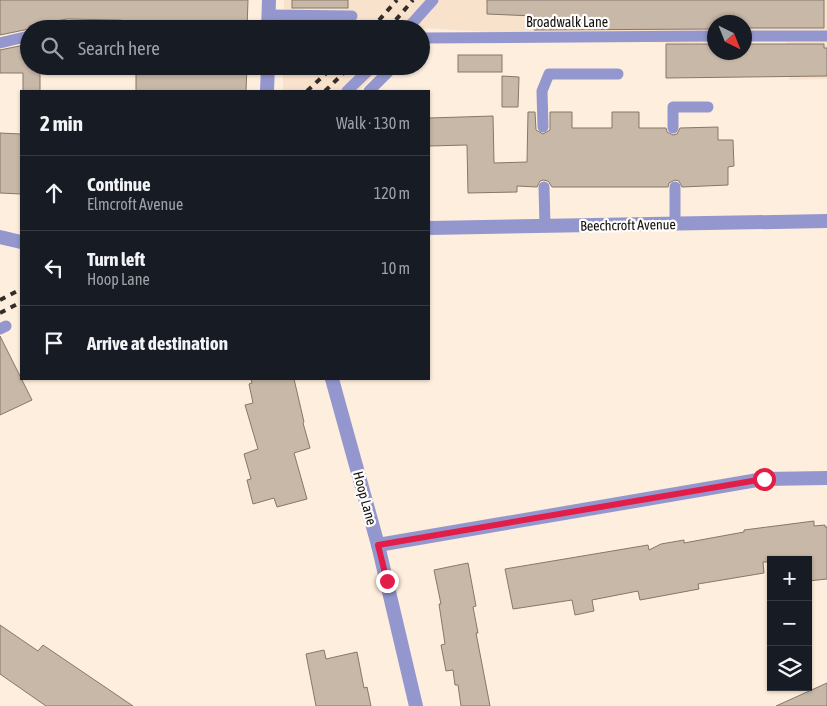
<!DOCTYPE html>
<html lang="en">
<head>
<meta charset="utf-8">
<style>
	body { margin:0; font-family:"Asap Condensed",sans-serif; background:#20242c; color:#f1f3f6 }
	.controls { position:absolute; right:15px; bottom:15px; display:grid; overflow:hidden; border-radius:0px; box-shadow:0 1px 4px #0004 }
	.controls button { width:45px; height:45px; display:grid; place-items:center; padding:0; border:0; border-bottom:1px solid #363941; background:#171b24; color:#f1f3f6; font:25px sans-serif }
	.compass { position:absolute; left:707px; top:15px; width:45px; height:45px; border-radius:50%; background:#171b24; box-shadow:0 1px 4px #0004; rotate:137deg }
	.stop { position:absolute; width:15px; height:15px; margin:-11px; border:4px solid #e11d48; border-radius:50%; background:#fff }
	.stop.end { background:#e11d48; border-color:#fff; box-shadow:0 1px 5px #0008 }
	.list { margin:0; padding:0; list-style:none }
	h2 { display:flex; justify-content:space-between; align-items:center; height:65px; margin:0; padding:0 20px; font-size:21px }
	h2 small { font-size:16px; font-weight:400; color:#9ea1a6 }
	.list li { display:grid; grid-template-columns:32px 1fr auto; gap:15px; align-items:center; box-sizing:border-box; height:75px; padding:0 20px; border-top:1px solid #363941 }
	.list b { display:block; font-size:19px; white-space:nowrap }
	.list p { margin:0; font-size:16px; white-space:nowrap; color:#9ea1a6 }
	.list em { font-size:16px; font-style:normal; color:#9ea1a6 }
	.icon { flex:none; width:28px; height:28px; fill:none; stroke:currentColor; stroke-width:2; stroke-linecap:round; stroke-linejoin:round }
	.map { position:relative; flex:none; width:827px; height:706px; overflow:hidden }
	.search { position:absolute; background:#171b24; box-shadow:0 1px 4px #0004; left:20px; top:20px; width:410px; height:55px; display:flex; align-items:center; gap:12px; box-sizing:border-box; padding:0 18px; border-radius:28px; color:#9ea1a6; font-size:19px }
	.panel { position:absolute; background:#171b24; box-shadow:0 1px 4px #0004; left:20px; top:90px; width:410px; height:290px; border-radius:0px }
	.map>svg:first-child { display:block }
	.built { fill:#f9e2cc }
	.building { fill:#c7b8a8; stroke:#867769 }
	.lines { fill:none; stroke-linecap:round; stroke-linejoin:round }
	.service { stroke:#9497ce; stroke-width:11 }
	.minor { stroke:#9497ce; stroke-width:14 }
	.rail { stroke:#342d27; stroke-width:4; stroke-dasharray:6 6; stroke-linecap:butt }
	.route { stroke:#e11d48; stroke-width:6 }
	.labels { text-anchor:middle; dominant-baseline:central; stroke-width:4.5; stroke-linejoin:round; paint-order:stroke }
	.street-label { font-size:14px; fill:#140f0a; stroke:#fefefe }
</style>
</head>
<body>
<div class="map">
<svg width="827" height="706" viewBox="0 0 827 706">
	<rect width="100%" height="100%" fill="#feeedd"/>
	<g class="built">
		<path d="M284,0H827V79L789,80L787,42H745L744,22H714V43H670L422,28L284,29Z"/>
		<path d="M283,66H384L359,91H283Z"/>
	</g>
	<g class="building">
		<path d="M0,0H248L247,29H225L118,20L67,19L29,26V29L0,35Z"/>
		<rect x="292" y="0" width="56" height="8"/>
		<path d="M487,0H824V28H744V22H714V29L534,30V16L487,14Z"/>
		<rect x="293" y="23" width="55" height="6"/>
		<path d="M29,44V66H40V91H23V73H0V50Z"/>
		<path d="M714,44V52H744V44H824V48H827V76L666,78V44Z"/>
		<rect x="458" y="55" width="44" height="17"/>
		<path d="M136,66H247L246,91H136Z"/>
		<path d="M502,76L519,77L518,107H502Z"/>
		<path d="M528,112H535L536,130L543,134L550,130V112H572V128H612V112H639V128H666L667,132L673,135L677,134L680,128L718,127V140H733L734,166L728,167V185L682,187L679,181L675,180L669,183L668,187H552L548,181L543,180L540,181L537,187L517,186V192L468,193L467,145L429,146V118L493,116L494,163L527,162Z"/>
		<path d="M0,133L21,134V194L0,193Z"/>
		<path d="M0,336L32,400L0,415Z"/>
		<path d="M251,379H294L304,422L303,423L310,448L294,453L307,499L277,507L274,498L253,504L247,480L251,479L244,454L258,449L245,405L253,403L249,384L252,383Z"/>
		<path d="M814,521V526L825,525V527H827V579L808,581V560H771V562H763L764,573L698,584L699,589L640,600L638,591L592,600L594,611L575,615L572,600L513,609L505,569L648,545L649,550L661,544L684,540V543L744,532V530Z"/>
		<path d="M468,563L476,606L473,607L478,633H476L490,706H461L458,685H455L453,670L446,671L441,645L445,644L439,604H441L434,570Z"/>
		<path d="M0,625L38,651L43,645L133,706H46L0,674Z"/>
		<path d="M324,650L326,659L357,652L364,688L367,687L371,706H316L306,654Z"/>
		<path d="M827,683V706H776Z"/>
	</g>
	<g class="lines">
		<g class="service">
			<path d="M269,15L352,16"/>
			<path d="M56,29L67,26L130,29"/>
			<path d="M407,29L433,0"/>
			<path d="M744,36H827"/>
			<path d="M421,40L423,38L714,36"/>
			<path d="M0,43L29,36"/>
			<path d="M347,91L373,66"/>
			<path d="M369,91L394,66"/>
			<path d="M543,127L542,91L549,74H618"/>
			<path d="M673,128V107H708"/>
			<path d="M544,187L545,226"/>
			<path d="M675,187V224"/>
			<path d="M0,329L6,326"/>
		</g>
		<g class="minor">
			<path d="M268,29L269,0"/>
			<path d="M267,91L268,66"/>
			<path d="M429,228L827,221"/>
			<path d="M0,237L21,242"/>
			<path d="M332,379L378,545L416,706"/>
			<path d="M378,545L764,479L827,478"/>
		</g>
		<g class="rail">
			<path d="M371,29L397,0"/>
			<path d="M388,29L413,0"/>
			<path d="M307,91L334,66"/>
			<path d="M325,91L351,66"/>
			<path d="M0,300L21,289"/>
			<path d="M0,313L21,302"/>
		</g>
	</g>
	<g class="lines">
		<path class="route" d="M387,581L378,545L764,479"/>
	</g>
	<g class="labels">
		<g class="street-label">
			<text x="567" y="22">Broadwalk Lane</text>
			<text transform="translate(628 225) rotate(-1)">Beechcroft Avenue</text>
			<text transform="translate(365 498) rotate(75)">Hoop Lane</text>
		</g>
	</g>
</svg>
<div class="controls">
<button>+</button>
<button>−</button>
<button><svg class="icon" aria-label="layers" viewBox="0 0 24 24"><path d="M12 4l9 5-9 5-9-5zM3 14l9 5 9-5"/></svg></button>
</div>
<svg class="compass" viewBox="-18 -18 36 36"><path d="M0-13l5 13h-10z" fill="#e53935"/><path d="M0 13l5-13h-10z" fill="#9ea1a6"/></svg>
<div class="stop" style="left:764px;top:479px"></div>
<div class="stop end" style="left:387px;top:581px"></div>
<div class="search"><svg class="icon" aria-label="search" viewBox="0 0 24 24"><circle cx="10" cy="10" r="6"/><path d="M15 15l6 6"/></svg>Search here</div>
<section class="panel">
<h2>2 min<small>Walk · 130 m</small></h2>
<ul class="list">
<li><svg class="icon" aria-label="ahead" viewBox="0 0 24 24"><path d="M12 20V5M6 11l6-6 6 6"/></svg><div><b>Continue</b><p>Elmcroft Avenue</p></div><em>120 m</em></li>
<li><svg class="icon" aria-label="left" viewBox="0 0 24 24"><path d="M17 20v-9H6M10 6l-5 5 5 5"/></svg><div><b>Turn left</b><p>Hoop Lane</p></div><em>10 m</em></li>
<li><svg class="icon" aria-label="arrive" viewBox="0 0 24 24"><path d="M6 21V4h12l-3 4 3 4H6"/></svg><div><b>Arrive at destination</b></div></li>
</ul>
</section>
</div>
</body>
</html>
